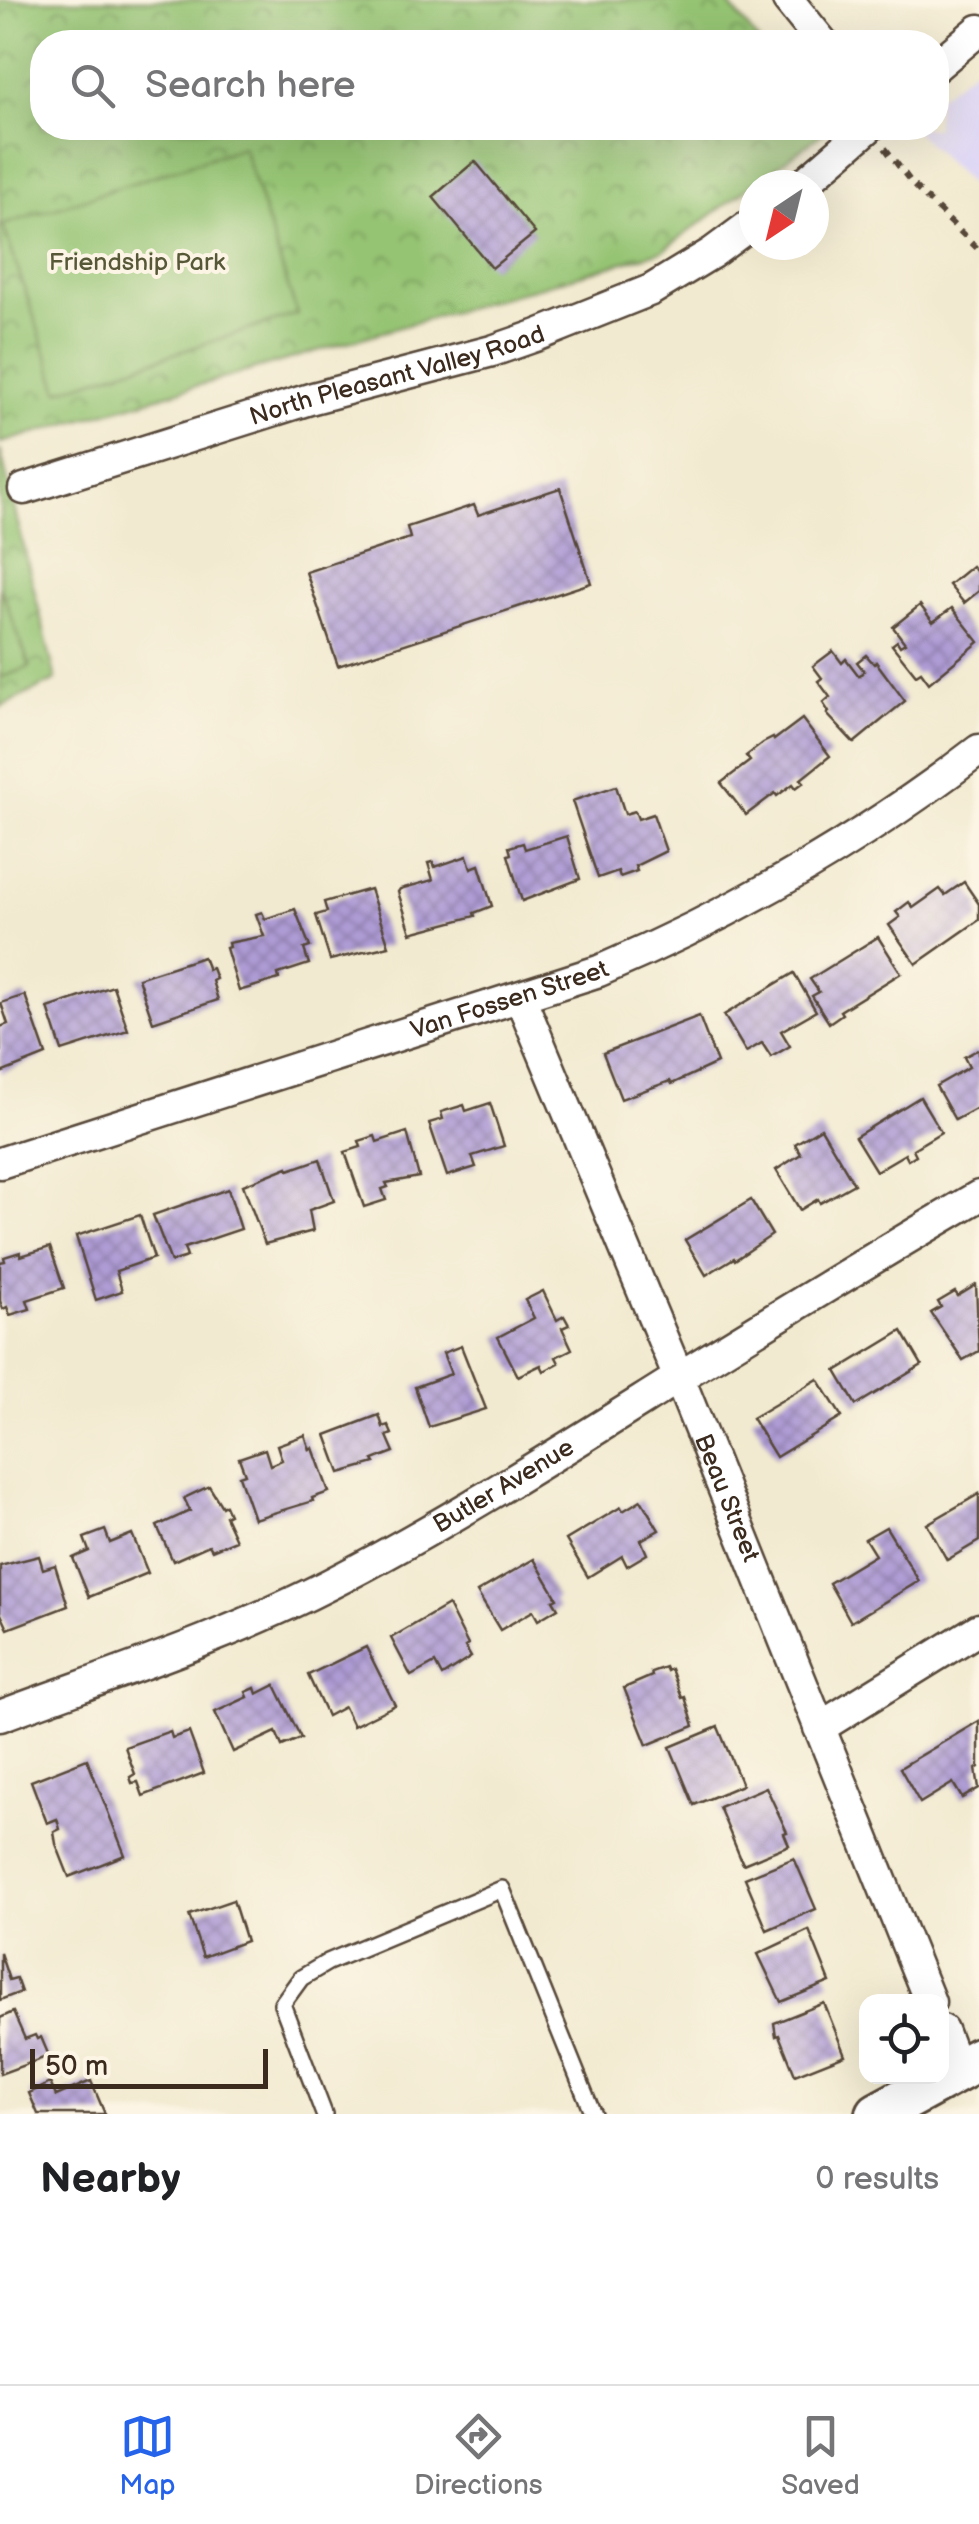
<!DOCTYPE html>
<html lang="en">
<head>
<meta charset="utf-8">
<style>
	body { margin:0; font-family:"Balsamiq Sans",sans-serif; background:#f6f6f6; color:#202124 }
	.controls { position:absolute; right:30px; bottom:30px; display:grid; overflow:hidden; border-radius:20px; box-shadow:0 10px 40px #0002 }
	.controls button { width:90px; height:90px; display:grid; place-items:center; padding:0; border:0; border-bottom:2px solid #e0e0e0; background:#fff; color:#202124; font:50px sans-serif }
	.compass { position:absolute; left:739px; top:170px; width:90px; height:90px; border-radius:50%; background:#fff; box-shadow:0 10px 40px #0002; rotate:215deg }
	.scale { position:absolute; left:30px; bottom:25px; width:238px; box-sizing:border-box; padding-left:10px; border:5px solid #3b2a1e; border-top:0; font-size:28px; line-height:35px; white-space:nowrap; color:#3b2a1e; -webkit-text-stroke:8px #fcf5e5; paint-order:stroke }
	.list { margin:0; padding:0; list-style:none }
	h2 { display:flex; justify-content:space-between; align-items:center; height:130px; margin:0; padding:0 40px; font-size:42px }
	h2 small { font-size:32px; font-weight:400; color:#757577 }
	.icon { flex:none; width:55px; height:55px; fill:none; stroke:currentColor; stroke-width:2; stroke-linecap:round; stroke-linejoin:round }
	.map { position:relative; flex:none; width:979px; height:2114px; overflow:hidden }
	.search { position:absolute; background:#fff; box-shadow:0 10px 40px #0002; left:30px; right:30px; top:30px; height:110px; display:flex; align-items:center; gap:25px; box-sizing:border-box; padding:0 35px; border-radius:40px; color:#757577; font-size:38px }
	.sheet { height:270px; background:#fff }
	nav { display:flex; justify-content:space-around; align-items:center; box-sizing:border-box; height:140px; border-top:2px solid #e0e0e0; background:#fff; font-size:28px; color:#757577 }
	nav a { display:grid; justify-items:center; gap:5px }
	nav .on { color:#2563eb }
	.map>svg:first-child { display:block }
	.built { fill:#ddd5f6 }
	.park { fill:url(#park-crowns); stroke:#687748; stroke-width:2.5 }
	.garden { fill:#95c473; stroke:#687748; stroke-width:2.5 }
	.building { fill:url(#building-cross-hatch) }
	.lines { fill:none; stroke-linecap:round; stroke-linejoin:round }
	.lane-casing { stroke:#564739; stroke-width:20 }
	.street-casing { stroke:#564739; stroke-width:35 }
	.secondary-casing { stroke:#564739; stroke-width:48 }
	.path { stroke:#564739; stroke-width:6; stroke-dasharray:8 8; stroke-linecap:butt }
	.lane { stroke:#fff; stroke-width:15 }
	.street { stroke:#fff; stroke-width:30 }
	.secondary { stroke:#fff; stroke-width:42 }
	.labels { text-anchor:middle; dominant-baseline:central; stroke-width:8; stroke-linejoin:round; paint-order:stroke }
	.park-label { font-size:25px; fill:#565838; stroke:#fcf5e5 }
	.street-label { font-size:25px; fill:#3b2a1e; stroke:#fcf5e5 }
</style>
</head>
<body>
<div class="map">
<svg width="979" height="2114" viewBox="0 0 979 2114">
	<defs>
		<pattern id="park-crowns" width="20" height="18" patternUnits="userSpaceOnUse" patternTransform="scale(2.5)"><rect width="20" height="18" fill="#95c473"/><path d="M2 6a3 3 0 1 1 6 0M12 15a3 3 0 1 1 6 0" fill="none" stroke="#7b9f5e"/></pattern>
		<pattern id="building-cross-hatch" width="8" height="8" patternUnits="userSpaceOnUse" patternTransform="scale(2.5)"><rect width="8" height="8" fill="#ae9bd5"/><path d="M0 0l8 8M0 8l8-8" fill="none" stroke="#8f7fac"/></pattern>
	</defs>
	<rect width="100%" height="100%" fill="#fcf5e5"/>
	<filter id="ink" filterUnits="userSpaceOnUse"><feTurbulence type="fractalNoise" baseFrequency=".01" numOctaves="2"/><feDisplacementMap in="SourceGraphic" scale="20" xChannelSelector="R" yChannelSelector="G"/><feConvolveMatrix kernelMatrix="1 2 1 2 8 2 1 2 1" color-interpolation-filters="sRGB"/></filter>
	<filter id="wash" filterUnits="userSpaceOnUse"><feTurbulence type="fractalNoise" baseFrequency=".0048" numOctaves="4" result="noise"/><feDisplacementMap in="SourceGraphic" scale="40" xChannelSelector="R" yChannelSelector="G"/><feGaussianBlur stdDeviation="2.25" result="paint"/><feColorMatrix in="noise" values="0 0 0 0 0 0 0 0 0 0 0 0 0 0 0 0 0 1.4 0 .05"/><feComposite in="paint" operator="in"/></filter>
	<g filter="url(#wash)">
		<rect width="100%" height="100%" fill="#f2ead0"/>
		<path class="built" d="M979,64V193L912,128H936L937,98Z"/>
		<g class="park">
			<path d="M0,0H726L759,42H42V128L827,130L662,251L0,443Z"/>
			<path d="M0,449L56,680L0,707Z"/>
		</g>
		<g class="garden">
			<path d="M243,147L297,314L59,391L3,225Z"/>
			<path d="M0,586L30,667L0,678Z"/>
		</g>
		<g id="blocks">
			<g class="building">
				<path d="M475,161L535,233L492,268L433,197Z"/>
				<path d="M560,488L591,583L338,666L306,572L410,538L407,527L474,505L478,515Z"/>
				<path d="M972,566L979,575V591L964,603L949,585Z"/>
				<path d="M920,605L933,622L952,608L979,642L929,683L921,672L916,675L892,645L897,641L900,646L905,643L893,627Z"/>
				<path d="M833,651L842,663L846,659L859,676L864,671L857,662L866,655L874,664L876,662L905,701L854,743L827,714L829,712L823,703L830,697L818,681L822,678L813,666Z"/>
				<path d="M802,719L830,756L801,779L804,782L796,788L793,784L777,796L775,793L746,815L721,783L750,761L746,756L763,743L773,738L774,740Z"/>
				<path d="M616,786L625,814L635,811L638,819L653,814L666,851L635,866L637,871L620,877L618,871L598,878L572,801Z"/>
				<path d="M567,836L580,879L522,901L508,855L511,854L509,847L523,843L525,849Z"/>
				<path d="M467,856L471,868L479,865L492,906L474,913L475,916L411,933L398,892L400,889L433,880L428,863L433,862L435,867Z"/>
				<path d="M964,882L979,904V920L916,964L889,925L900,917L896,912L909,902L913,908L940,889L945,895Z"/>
				<path d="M370,889L389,946L330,960L316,915L327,912L324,902Z"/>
				<path d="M295,909L310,947L304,949L309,964L278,974L279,979L239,991L226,948L229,947L228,943L264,936L256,914L262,912L265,919Z"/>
				<path d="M878,937L901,973L840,1011L842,1014L829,1023L812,996L819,992L810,979Z"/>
				<path d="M203,957L208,970L212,968L216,979L212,981L218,1000L153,1022L138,978Z"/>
				<path d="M794,973L816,1011L781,1031L790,1046L771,1057L762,1043L746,1052L724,1015Z"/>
				<path d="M113,986L128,1030L62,1051L48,1008Z"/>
				<path d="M25,995L46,1055L1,1073L0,1027L8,1024L1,1003Z"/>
				<path d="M699,1016L717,1063L672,1084L670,1081L621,1099L603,1053Z"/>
				<path d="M979,1049V1107L955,1120L936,1086L969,1067L964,1057Z"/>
				<path d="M920,1097L941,1132L913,1149L916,1155L908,1160L905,1154L876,1171L855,1137Z"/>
				<path d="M490,1103L504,1146L472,1156L476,1167L447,1176L429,1123L443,1119L441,1112L464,1105L466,1111Z"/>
				<path d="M821,1128L854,1184L820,1203L818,1199L800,1210L776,1170L801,1154L795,1144Z"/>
				<path d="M407,1132L419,1177L386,1183L388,1187L382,1189L386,1200L364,1207L345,1152L361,1147L359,1141L375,1136L377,1142Z"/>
				<path d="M320,1159L334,1201L309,1210L313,1231L265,1244L243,1185L288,1167L289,1170Z"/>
				<path d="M228,1189L241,1229L184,1248L187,1257L171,1262L153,1215Z"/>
				<path d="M751,1200L772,1235L735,1260L734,1258L706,1275L685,1240Z"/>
				<path d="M140,1215L154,1258L116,1271L122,1291L96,1300L76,1236Z"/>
				<path d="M50,1247L64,1288L27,1300L30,1309L10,1315L7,1307L3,1309L0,1301V1262L5,1261L4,1257L20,1252L21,1256Z"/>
				<path d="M976,1285L979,1351L963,1360L931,1313L941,1307L938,1302L955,1292L958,1296Z"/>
				<path d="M543,1291L557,1320L564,1316L569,1325L562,1328L572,1349L556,1357L559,1363L544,1371L541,1365L518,1376L498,1337L534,1318L525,1300Z"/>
				<path d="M902,1331L922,1365L856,1405L836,1371Z"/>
				<path d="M461,1346L486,1409L429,1427L415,1387L451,1374L443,1353Z"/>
				<path d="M818,1379L842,1417L776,1457L752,1418Z"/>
				<path d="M379,1415L383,1427L388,1425L392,1434L387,1436L394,1452L373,1460L375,1463L340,1473L326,1435Z"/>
				<path d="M305,1435L310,1450L313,1448L329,1492L312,1498L313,1501L254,1519L239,1476L245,1474L239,1458L265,1449L270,1465L282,1460L277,1445Z"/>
				<path d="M209,1486L222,1507L225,1505L229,1514L225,1516L236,1540L212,1550L209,1545L173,1561L157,1526L190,1511L184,1498Z"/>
				<path d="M979,1494V1541L947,1560L927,1524Z"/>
				<path d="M641,1500L659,1530L641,1540L647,1554L627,1566L622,1556L588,1577L566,1540L621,1507L623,1511Z"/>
				<path d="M886,1527L919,1581L851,1622L829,1583L875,1555L865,1539Z"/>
				<path d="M105,1530L110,1543L132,1534L148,1573L89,1597L73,1558L89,1551L84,1538Z"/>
				<path d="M39,1556L43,1569L55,1565L68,1606L8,1629L0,1612V1566Z"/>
				<path d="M534,1559L557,1598L553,1600L558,1608L538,1620L533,1611L500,1630L477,1592Z"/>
				<path d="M448,1605L468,1645L465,1647L471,1657L442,1676L435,1663L411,1676L391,1638Z"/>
				<path d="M366,1647L395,1705L353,1726L344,1707L327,1716L308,1675Z"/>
				<path d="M665,1667L667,1671L671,1669L682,1698L685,1697L694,1726L647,1745L624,1688L652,1676L651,1672Z"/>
				<path d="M275,1685L301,1738L282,1746L276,1732L233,1752L215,1712L248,1697L246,1692L255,1688L257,1694Z"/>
				<path d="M979,1721V1767L976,1769L979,1788L962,1798L953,1783L920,1803L900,1768Z"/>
				<path d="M718,1727L742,1785L694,1805L670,1747Z"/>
				<path d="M170,1731L172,1738L189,1732L204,1773L143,1796L138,1782L132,1783L130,1777L135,1774L125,1747Z"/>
				<path d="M87,1759L125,1855L69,1877L56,1844L54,1832L60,1829L57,1819L47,1823L31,1781Z"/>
				<path d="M766,1787L787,1832L784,1833L789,1845L743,1864L719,1807Z"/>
				<path d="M794,1858L816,1909L767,1930L745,1878Z"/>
				<path d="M233,1900L246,1941L203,1957L189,1915Z"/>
				<path d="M809,1930L830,1982L781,2002L758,1954Z"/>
				<path d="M0,1953L9,1980L16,1978L21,1992L0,2000Z"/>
				<path d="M824,2003L845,2055L795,2075L779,2035L776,2036L774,2023Z"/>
				<path d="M13,2012L25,2039L35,2035L37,2039L41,2037L49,2056L0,2074V2018Z"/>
				<path d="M91,2081L105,2114H38L29,2093L50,2083L56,2096Z"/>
			</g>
		</g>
	</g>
	<g filter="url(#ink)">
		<use href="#blocks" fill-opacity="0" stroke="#564739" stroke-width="2.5"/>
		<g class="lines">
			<defs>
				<path id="lane" d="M324,2114L282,2004L301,1978L328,1962L502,1889L593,2114"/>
				<g id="street">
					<path d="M788,0L822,42"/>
					<path d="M936,66L979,30"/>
					<path d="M802,185L868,128"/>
					<path id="s1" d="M24,489L313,398L492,351L538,335L651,290L712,253L754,222"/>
					<path id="s2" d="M520,997L679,1378L930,2002"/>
					<path id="s3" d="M0,1163L599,971C735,913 862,840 979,750"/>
					<path id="s4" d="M0,1716C110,1675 225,1638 330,1584C451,1522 566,1448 681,1376C780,1315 879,1254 979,1196"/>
					<path d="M819,1728L979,1629"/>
					<path d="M942,2030L958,2072"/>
				</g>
				<path id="secondary" d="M878,2114L979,2059"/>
			</defs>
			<use href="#lane" class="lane-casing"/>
			<use href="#street" class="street-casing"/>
			<use href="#secondary" class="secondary-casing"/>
			<path class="path" d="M885,148L914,186L979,250"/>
			<use href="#lane" class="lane"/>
			<use href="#street" class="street"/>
			<use href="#secondary" class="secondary"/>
		</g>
	</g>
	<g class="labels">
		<g class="park-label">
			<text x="137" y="262">Friendship Park</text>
		</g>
		<g class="street-label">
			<text stroke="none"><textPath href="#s1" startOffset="390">North Pleasant Valley Road</textPath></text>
			<text stroke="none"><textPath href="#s3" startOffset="535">Van Fossen Street</textPath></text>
			<text stroke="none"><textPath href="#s4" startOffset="555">Butler Avenue</textPath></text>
			<text stroke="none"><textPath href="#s2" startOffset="542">Beau Street</textPath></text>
		</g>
	</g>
</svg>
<div class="controls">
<button><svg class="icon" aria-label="locate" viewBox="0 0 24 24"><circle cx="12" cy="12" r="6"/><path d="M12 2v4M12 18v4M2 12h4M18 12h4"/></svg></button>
</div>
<svg class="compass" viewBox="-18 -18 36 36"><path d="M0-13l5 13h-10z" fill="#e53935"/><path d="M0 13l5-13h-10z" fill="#757577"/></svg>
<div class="scale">50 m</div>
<div class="search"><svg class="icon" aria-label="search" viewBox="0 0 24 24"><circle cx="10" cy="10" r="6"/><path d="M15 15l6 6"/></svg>Search here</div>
</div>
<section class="sheet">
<h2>Nearby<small>0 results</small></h2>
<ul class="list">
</ul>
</section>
<nav>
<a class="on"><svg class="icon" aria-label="map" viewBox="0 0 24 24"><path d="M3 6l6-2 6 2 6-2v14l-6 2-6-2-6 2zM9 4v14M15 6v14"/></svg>Map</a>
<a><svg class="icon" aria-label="directions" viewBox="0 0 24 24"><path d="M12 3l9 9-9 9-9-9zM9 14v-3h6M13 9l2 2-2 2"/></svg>Directions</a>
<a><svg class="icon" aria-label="saved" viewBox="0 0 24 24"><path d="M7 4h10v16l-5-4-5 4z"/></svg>Saved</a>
</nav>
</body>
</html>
